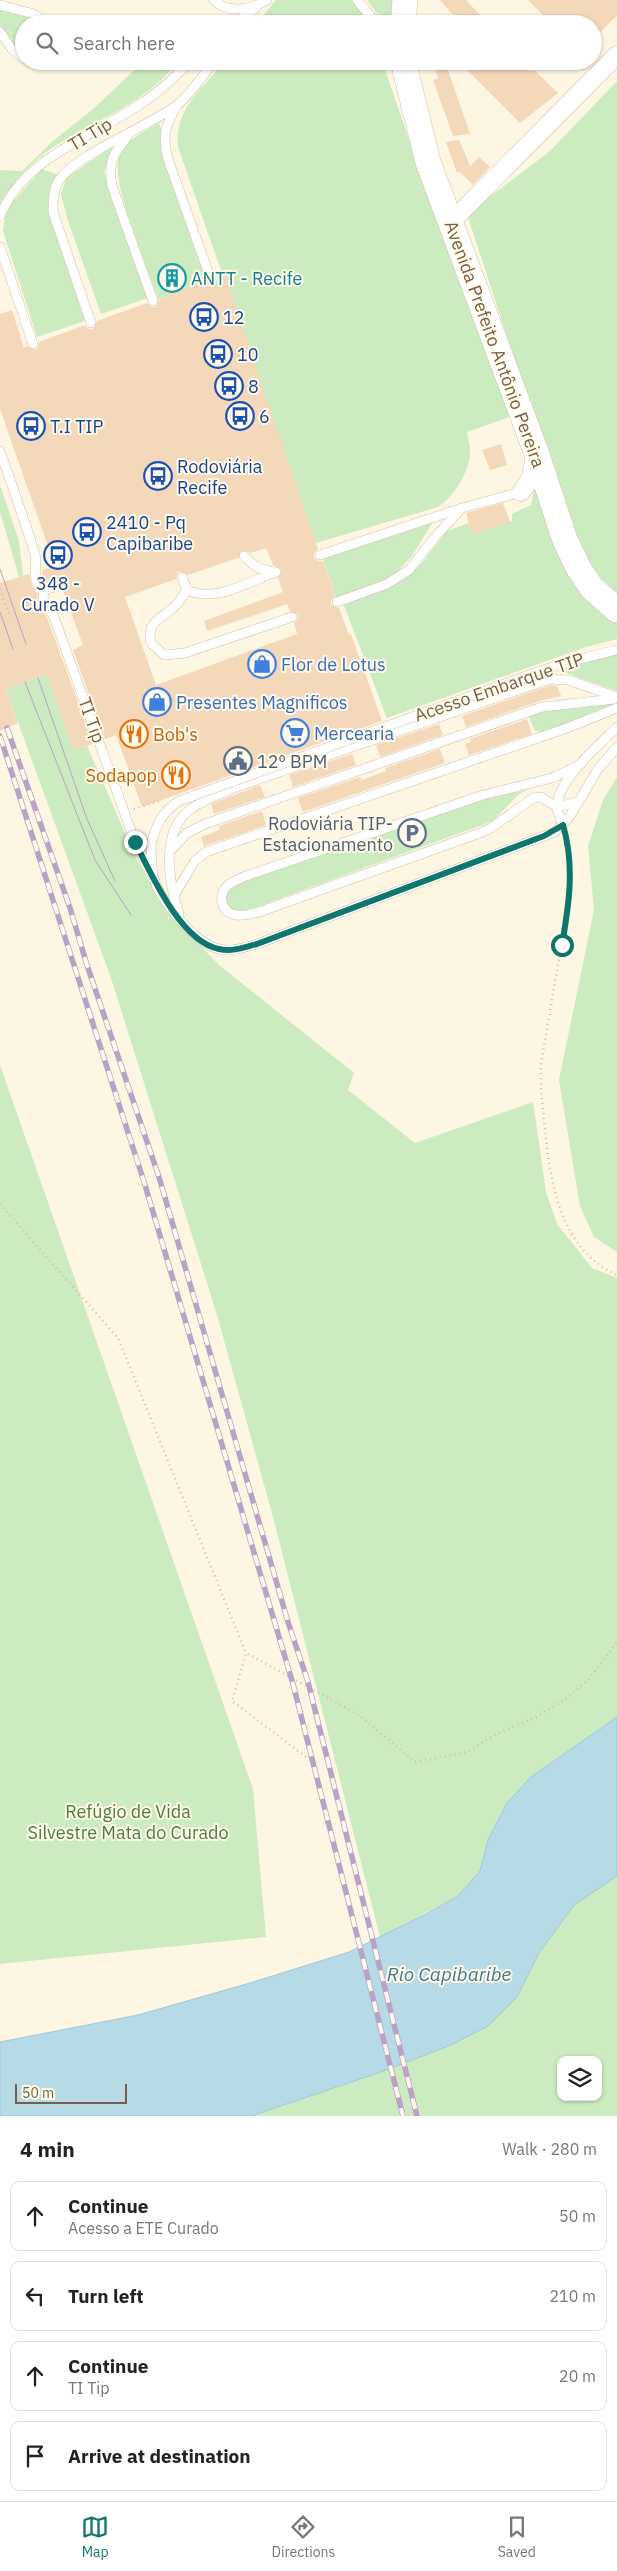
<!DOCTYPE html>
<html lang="en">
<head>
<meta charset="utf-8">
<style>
	body { margin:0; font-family:"IBM Plex Sans",sans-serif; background:#f2f2f2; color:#222 }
	.controls { position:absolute; right:15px; bottom:15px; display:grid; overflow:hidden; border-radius:10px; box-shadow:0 1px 4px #0004 }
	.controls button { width:45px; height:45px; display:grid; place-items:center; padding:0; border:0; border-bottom:1px solid #e0e0e0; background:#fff; color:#222; font:25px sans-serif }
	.scale { position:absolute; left:15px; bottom:12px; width:112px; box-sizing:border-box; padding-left:5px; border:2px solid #765e48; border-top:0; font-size:14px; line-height:18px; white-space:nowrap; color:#765e48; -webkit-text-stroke:4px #fffaea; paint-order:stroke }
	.stop { position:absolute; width:15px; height:15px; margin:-11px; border:4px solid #0f766e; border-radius:50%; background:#fff }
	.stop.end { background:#0f766e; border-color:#fff; box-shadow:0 1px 5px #0008 }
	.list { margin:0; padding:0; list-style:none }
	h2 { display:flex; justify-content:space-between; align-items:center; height:65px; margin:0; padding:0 20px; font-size:21px }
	h2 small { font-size:16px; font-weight:400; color:#767676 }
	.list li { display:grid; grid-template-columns:32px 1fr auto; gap:15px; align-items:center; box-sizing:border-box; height:70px; margin:0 10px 10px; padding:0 10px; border:1px solid #e0e0e0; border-radius:10px }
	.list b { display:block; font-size:19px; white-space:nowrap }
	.list p { margin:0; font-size:16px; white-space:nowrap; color:#767676 }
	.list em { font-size:16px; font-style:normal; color:#767676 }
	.icon { flex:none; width:28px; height:28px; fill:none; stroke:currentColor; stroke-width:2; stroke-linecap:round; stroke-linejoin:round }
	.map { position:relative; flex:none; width:617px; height:2116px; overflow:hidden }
	.search { position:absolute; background:#fff; box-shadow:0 1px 4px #0004; left:15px; right:15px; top:15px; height:55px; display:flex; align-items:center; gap:12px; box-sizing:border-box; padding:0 18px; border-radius:28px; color:#767676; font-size:19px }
	.sheet { height:385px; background:#fff }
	nav { display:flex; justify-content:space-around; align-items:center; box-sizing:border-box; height:70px; border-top:1px solid #e0e0e0; background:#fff; font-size:14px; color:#767676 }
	nav a { display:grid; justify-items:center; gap:2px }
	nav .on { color:#0f766e }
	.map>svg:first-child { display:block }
	.green { fill:#cdebc1; fill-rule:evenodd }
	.water { fill:#b7dae7; stroke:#9dc8da }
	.building { fill:#f4d8ba; fill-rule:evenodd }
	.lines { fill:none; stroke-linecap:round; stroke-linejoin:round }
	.lane-casing { stroke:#cfbfa9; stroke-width:10 }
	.street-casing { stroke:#cfbfa9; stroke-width:19 }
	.secondary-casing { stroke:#d2c0a6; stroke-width:26 }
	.path { stroke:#d9bc9d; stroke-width:2.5; stroke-dasharray:1 4; stroke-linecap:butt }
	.lane { stroke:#fff; stroke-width:9 }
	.street { stroke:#fff; stroke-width:18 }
	.secondary { stroke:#fff; stroke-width:25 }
	.tram { stroke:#baa1c7; stroke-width:1 }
	.rail-casing { stroke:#baa1c7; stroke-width:5.5 }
	.rail { stroke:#fffaea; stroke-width:4; stroke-dasharray:11; stroke-linecap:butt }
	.lane-bridge-casing { stroke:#cfbfa9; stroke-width:10; stroke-linecap:butt }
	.lane-bridge { stroke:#fff; stroke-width:9 }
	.route { stroke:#0f766e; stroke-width:6 }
	.labels { text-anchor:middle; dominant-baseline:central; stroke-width:4; stroke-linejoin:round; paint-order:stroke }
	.street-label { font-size:18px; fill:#765e48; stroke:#fffaea }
	.culture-label { font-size:18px; fill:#0d838f; stroke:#fffaea; text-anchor:start }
	.transit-label { font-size:18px; fill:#164399; stroke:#fffaea; text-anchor:start }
	.shop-label { font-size:18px; fill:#366cbe; stroke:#fffaea; text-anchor:start }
	.food-label { font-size:18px; fill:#c56008; stroke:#fffaea; text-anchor:start }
	.service-label { font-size:18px; fill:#4e5e75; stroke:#fffaea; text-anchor:start }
	.park-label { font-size:18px; fill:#4a7d40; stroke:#fffaea }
	.water-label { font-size:19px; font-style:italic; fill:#41758b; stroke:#fffaea }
</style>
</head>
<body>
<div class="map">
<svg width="617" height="2116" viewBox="0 0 617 2116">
	<rect width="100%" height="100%" fill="#fdf6e3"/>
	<g class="green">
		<path d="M276,0H353L360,7L369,24H256Z"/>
		<path d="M367,0H400L399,24H385Z"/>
		<path d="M0,8L32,17L41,24H24V54L18,51L0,25Z"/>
		<path d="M144,61H178C147,104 94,120 52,148C30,163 13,182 0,205V170L22,171L53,141L92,110Z"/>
		<path d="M225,61H382L433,210L510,417L467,432C468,439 471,448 470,455C468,474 454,496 438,507L316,543L178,147C174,109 202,89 225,61Z"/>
		<path d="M617,81V602L579,557L467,214L550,151Z"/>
		<path d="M159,123L161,130L160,142L208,280L186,289L175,263L162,267V280L168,296L158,299C148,268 113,189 118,160C121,141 144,132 159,123Z"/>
		<path d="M113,146L104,172L148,298L101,314L67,218L61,193L67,177Z"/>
		<path d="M42,169L59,175L50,213L85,321L37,337L3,231L6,210Z"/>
		<path d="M538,471L617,615V639L586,647L387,718L343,603L402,580L421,564L447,531L469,523L472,534L512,521V514L531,505Z"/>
		<path d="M0,485L19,541L23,576L19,577L0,512Z"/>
		<path d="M433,522L412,556L393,577L336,598L322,557Z"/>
		<path d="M617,654V691L560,671L586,660Z"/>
		<path d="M47,674L74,750L87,746L136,858L153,888L174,918L219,965L354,1073L348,1090L415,1143L533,1102L546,1192L557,1224L592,1268L617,1278V1717L531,1777L488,1840L480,1871L458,1896L380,1937L273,1517L217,1315L111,978L6,689Z"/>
		<path d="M617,702L601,712L543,732L535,731L528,715L545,710Z"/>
		<path d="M617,777V1252L594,1237L580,1206L559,1080L594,910L588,846L603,800Z"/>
		<path d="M535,785L518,795L493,821L243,912C226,908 219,903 231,886L483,798Z"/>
		<path d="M0,1065L253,1789L266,1937L0,1964Z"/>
		<path d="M617,1876V2116H251L381,2072L451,2045L488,2026L517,1997L539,1953L574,1905ZM561,2060H598V2097H561Z"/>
	</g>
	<path class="water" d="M617,1717V1876L574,1905L539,1953L517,1997L488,2026L451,2045L381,2072L251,2116H0V2042L138,2015L250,1983L349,1952L426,1914L458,1896L480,1871L488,1840L507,1803L531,1777Z"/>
	<g class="building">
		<path d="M440,0H466L480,15L470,24H461Z"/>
		<path d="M528,0H617V15L593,40V24H552Z"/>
		<path d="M432,61H445L470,134L453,136L433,80L438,78Z"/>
		<path d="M458,61H525L558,93L520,123Z"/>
		<path d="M459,140L470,166L479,157L490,167L473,185L460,172L457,173L446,142Z"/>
		<path d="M175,263L186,289L205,282L209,286H214L217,278L225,275L318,549L314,553V557L318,561H323L335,596L331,600V605L339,608L349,635L351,634L382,721L142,807L116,735L105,739L73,650L83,645L63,591L67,583L62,579L47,583L42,578V570L55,566L0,409V314L12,310L24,348L27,346L35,350L38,348L39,342L85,325L89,329H93L97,321L147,303L151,307H156L159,299L168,296L162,280V267ZM266,548L273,565L282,570L278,578L283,592L204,621L207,631L287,604L290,611L298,615V619L294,623L297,634L156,685L125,597L176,579L177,573L180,571L188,575L238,558L242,550L250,553Z"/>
		<path d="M501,444L507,465L490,470L482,450Z"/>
		<path d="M503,503L510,522L472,534L466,513Z"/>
		<path d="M29,574L32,587L37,592L38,601L48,620L93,744L74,750L47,674L6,689L18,723L0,731V583Z"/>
		<path d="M551,685L557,686L561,696L540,701L466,727L462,716Z"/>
		<path d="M527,719L532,734L469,755L465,744L471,742L470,739Z"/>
		<path d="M439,724L443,735L380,757L376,745Z"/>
		<path d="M440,749L445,763L303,812L298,798L360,777L362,780L386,771L385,768Z"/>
		<path d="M352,754L356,765L293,787L289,775Z"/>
		<path d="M260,785L265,797L214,814L211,804Z"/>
		<path d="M262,811L266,825L204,846L201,837L220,830L219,826Z"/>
	</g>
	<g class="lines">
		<defs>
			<g id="lane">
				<path d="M214,0C228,14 251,10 267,0"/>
				<path d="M357,0L377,24"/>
				<path d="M0,5L34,14L48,24"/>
				<path d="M234,24L257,7"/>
				<path d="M0,32L12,49L24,59"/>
				<path d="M177,105C165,126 162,135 168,159L211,280"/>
				<path d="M127,137C112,156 108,162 112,186L153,301"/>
				<path d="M0,216C24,156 96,136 145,101C162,90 176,75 191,61"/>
				<path d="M0,247L33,344"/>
				<path d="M91,323L53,212C53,202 53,190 58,182C73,155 150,126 177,105C191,94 203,75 214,61"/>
				<path d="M0,451C12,485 24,519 35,554C38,566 29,587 47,589"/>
				<path d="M320,555L462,508L521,492"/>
				<path d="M244,556C254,567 261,570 275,572"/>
				<path d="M182,577L187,590C216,603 248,582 276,572"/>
				<path d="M61,585L44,590L43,598L54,617L135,842L150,872"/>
				<path d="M187,590C183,595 180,602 175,606C162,619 146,621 151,643L164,655L185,653L292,617"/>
				<path d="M337,602L387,584L409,570L435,537L461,509"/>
				<path d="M579,659L617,650"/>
				<path d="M578,802L557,807L541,797L533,798L491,828L480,833L259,912C252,914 244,916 236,915C221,913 217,895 228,885C233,881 240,879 246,876L483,795L552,778L581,764"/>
				<path d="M563,825C561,820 557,813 557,807C558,779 599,745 617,727"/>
				<path d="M151,844C151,856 151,868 154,879C161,901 196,944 219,949C232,952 245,947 257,944L555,832L570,816L598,769L617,747"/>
				<path d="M172,849L187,833L205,824L542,707L614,699"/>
				<path d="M174,895L195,861L206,852L567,728L617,708"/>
				<path d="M179,914C169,883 159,832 191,809C204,799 221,794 236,787L550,679L568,680L617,697"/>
			</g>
			<g id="street">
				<path d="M450,223L617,55"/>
				<path d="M521,492C532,480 533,469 535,454"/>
			</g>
			<g id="secondary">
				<path d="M403,24L405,0"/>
				<path d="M403,61L428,162L535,449L565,540L579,569L592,588L617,610"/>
			</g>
		</defs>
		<use href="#lane" class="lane-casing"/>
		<use href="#street" class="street-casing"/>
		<use href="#secondary" class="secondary-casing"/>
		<g class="path">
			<path d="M0,589L9,614"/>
			<path d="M134,809L159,801"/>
			<path d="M566,836L569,851L570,894L541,1064C540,1087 543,1108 545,1130C551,1185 560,1249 617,1275"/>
			<path d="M0,1204L118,1338L246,1653"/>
			<path d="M310,1760L232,1701L246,1653L359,1715L415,1762L467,1752L496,1734L536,1717L565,1699L588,1680L617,1643"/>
		</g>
		<use href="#lane" class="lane"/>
		<use href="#street" class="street"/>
		<use href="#secondary" class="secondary"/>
		<g class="tram">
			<path d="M0,569L26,644"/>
			<path d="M0,612L13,649"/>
			<path d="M38,678L87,819L115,881"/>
			<path d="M25,682L95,860L131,915"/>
		</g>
		<defs>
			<g id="rail">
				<path d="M7,728L70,908L87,965L159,1177L288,1622L308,1682L417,2116"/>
				<path d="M0,736L145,1185L293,1684L403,2116"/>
			</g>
		</defs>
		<use href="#rail" class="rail-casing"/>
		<use href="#rail" class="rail"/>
		<defs>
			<path id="lane-bridge" d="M151,844C156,825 162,812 179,801L543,670L579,659"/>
		</defs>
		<use href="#lane-bridge" class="lane-bridge-casing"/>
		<use href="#lane-bridge" class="lane-bridge"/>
	</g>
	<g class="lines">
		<path class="route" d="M135,842C151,874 181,942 219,949C233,952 245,947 257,944L544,836L563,825C575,866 569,904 562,945"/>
	</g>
	<defs>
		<symbol id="building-ring" viewBox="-11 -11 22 22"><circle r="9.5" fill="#fffaea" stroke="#0f9aa8" stroke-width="1.5"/><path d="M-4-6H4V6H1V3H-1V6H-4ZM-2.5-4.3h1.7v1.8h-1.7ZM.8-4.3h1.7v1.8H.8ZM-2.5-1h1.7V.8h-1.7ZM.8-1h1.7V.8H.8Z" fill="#0f9aa8"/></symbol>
		<symbol id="bus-ring" viewBox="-11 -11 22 22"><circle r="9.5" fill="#fffaea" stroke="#1a4fb4" stroke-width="1.5"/><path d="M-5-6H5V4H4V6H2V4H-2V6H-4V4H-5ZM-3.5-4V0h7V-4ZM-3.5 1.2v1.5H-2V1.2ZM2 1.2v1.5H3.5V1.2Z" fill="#1a4fb4"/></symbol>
		<symbol id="shop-ring" viewBox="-11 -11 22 22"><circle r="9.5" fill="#fffaea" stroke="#3f7fe0" stroke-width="1.5"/><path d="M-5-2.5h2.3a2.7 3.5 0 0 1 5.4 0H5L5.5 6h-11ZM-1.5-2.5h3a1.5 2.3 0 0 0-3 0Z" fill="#3f7fe0"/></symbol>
		<symbol id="supermarket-ring" viewBox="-11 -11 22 22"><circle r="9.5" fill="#fffaea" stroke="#3f7fe0" stroke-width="1.5"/><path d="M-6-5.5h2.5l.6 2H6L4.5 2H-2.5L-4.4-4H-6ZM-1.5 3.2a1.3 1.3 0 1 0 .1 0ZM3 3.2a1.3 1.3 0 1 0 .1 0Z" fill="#3f7fe0"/></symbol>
		<symbol id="restaurant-ring" viewBox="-11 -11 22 22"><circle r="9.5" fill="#fffaea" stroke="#e8710a" stroke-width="1.5"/><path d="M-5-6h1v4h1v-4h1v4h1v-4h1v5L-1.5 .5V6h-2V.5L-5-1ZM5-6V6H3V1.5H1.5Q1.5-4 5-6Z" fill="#e8710a"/></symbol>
		<symbol id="civic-ring" viewBox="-11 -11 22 22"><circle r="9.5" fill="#fffaea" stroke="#5c6f8a" stroke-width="1.5"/><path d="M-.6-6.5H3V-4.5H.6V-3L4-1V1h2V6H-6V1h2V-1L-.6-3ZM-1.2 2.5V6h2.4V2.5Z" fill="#5c6f8a"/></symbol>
		<symbol id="parking-ring" viewBox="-11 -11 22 22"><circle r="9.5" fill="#fffaea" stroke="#5c6f8a" stroke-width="1.5"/><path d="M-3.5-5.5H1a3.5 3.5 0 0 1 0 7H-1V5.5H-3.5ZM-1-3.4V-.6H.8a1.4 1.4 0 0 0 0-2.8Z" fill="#5c6f8a"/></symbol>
	</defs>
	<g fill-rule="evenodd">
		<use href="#building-ring" x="156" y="262" width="32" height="32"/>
		<use href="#bus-ring" x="188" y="301" width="32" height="32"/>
		<use href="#bus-ring" x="202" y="338" width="32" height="32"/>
		<use href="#bus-ring" x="213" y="370" width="32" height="32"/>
		<use href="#bus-ring" x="224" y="400" width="32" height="32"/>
		<use href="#bus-ring" x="15" y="410" width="32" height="32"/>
		<use href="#bus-ring" x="142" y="460" width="32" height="32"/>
		<use href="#bus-ring" x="71" y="516" width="32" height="32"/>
		<use href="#bus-ring" x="42" y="539" width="32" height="32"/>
		<use href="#shop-ring" x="246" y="648" width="32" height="32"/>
		<use href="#shop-ring" x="141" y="686" width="32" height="32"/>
		<use href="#supermarket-ring" x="279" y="717" width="32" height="32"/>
		<use href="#restaurant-ring" x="118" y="718" width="32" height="32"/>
		<use href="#civic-ring" x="222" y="745" width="32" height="32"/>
		<use href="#restaurant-ring" x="160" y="759" width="32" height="32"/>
		<use href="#parking-ring" x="396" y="817" width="32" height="32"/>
	</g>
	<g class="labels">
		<g class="street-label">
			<text transform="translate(90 134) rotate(-31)">TI Tip</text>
			<text transform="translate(495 344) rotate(70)">Avenida Prefeito Antônio Pereira</text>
			<text transform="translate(499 687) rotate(-19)">Acesso Embarque TIP</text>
			<text transform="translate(92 720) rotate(70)">TI Tip</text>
		</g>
		<g class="culture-label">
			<text x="191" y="278">ANTT - Recife</text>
		</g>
		<g class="transit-label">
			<text x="223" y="317">12</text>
			<text x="237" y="354">10</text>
			<text x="248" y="386">8</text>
			<text x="259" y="416">6</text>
			<text x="50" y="426">T.I TIP</text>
			<text x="177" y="466">Rodoviária<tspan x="177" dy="21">Recife</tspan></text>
			<text x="106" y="522">2410 - Pq<tspan x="106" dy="21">Capibaribe</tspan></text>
			<text x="58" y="583" text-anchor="middle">348 -<tspan x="58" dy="21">Curado V</tspan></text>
		</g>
		<g class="shop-label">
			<text x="281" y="664">Flor de Lotus</text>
			<text x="176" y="702">Presentes Magnificos</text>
			<text x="314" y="733">Mercearia</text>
		</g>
		<g class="food-label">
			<text x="153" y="734">Bob's</text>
			<text x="157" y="775" text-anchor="end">Sodapop</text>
		</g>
		<g class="service-label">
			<text x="257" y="761">12º BPM</text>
			<text x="393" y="823" text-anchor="end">Rodoviária TIP-<tspan x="393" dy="21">Estacionamento</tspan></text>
		</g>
		<g class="park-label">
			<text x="128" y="1811">Refúgio de Vida<tspan x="128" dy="21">Silvestre Mata do Curado</tspan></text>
		</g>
		<g class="water-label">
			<text x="449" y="1974">Rio Capibaribe</text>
		</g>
	</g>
</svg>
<div class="controls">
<button><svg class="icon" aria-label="layers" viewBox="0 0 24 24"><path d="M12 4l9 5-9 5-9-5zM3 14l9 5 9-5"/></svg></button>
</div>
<div class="scale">50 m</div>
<div class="stop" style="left:562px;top:945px"></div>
<div class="stop end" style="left:135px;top:842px"></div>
<div class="search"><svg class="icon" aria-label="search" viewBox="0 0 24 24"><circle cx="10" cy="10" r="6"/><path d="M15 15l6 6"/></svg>Search here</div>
</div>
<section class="sheet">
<h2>4 min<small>Walk · 280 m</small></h2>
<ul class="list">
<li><svg class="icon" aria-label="ahead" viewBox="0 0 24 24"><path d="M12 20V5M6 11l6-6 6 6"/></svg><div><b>Continue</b><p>Acesso a ETE Curado</p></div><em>50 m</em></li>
<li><svg class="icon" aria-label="left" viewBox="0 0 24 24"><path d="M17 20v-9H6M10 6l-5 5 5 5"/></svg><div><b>Turn left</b></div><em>210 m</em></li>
<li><svg class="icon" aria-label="ahead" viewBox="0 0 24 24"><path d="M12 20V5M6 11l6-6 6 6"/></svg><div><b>Continue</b><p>TI Tip</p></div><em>20 m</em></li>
<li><svg class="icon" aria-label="arrive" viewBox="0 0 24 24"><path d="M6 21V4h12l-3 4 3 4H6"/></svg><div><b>Arrive at destination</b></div></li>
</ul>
</section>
<nav>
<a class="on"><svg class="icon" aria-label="map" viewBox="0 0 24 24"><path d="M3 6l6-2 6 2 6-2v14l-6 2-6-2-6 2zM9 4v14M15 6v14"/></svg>Map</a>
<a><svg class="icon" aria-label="directions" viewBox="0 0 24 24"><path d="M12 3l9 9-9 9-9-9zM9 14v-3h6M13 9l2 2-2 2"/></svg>Directions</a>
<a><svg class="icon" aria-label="saved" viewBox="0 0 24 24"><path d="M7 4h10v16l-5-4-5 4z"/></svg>Saved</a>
</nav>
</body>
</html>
